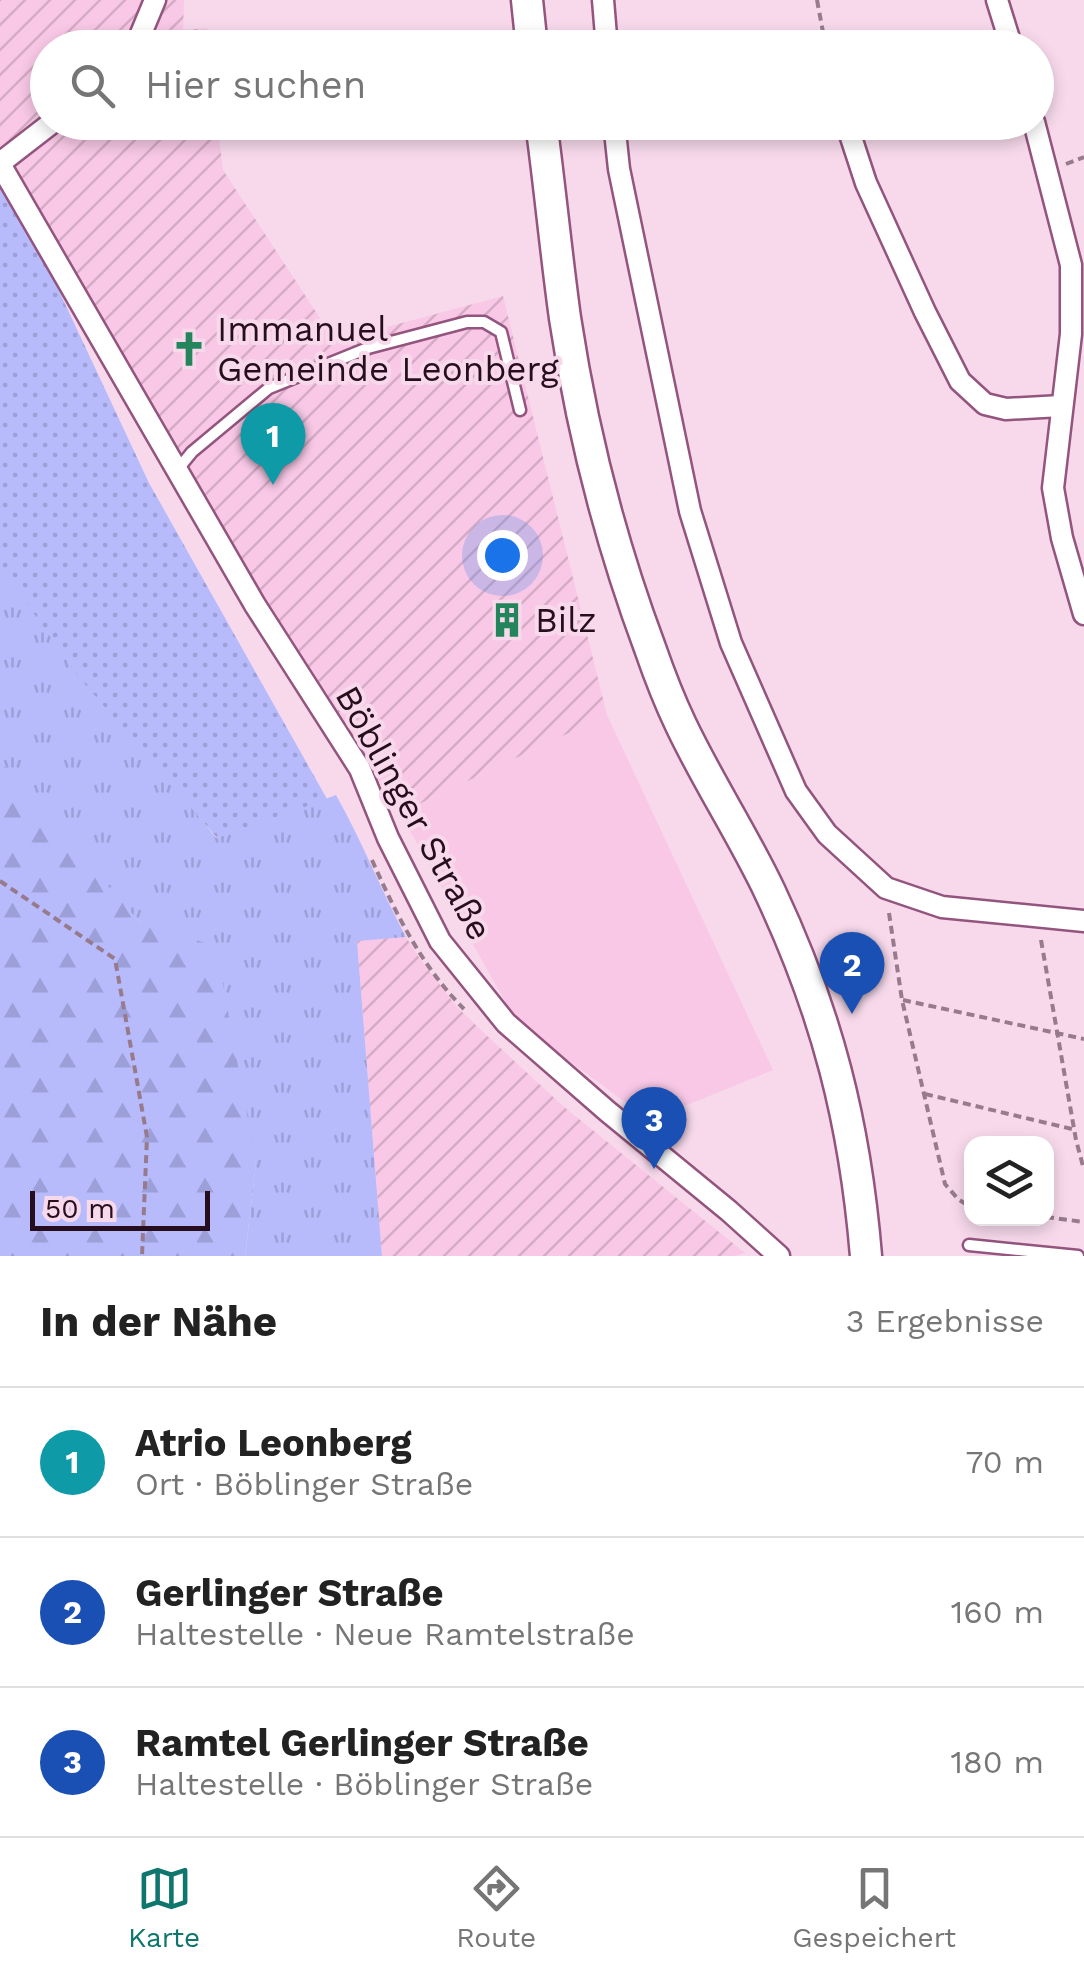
<!DOCTYPE html>
<html lang="de">
<head>
<meta charset="utf-8">
<style>
	body { margin:0; font-family:"Work Sans",sans-serif; background:#f2f2f2; color:#222 }
	.controls { position:absolute; right:30px; bottom:30px; display:grid; overflow:hidden; border-radius:20px; box-shadow:0 5px 15px #0003 }
	.controls button { width:90px; height:90px; display:grid; place-items:center; padding:0; border:0; border-bottom:2px solid #e0e0e0; background:#fff; color:#222; font:50px sans-serif }
	.scale { position:absolute; left:30px; bottom:25px; width:180px; box-sizing:border-box; padding-left:10px; border:5px solid #270e1f; border-top:0; font-size:28px; line-height:35px; white-space:nowrap; color:#270e1f; -webkit-text-stroke:8px #f7d9eb; paint-order:stroke }
	.you { position:absolute; left:502px; top:555px; width:35px; height:35px; margin:-25px; border:8px solid #fff; border-radius:50%; background:#1a73e8; box-shadow:0 0 0 15px #1a73e833 }
	.badge { display:grid; place-items:center; width:65px; height:65px; border-radius:50%; background:#0f766e; color:#fff; font-size:32px; font-weight:700 }
	.pin { position:absolute; translate:-50% -82px; filter:drop-shadow(0 2px 5px #0008) }
	.pin::after { content:''; position:absolute; top:52px; width:35px; height:30px; background:inherit; clip-path:polygon(0 0,100% 0,50% 100%) }
	.list { margin:0; padding:0; list-style:none }
	h2 { display:flex; justify-content:space-between; align-items:center; height:130px; margin:0; padding:0 40px; font-size:42px }
	h2 small { font-size:32px; font-weight:400; color:#767676 }
	.list li { display:grid; grid-template-columns:65px 1fr auto; gap:30px; align-items:center; box-sizing:border-box; height:150px; padding:0 40px; border-top:2px solid #e0e0e0 }
	.list b { display:block; font-size:38px; white-space:nowrap }
	.list p { margin:0; font-size:32px; white-space:nowrap; color:#767676 }
	.list em { font-size:32px; font-style:normal; color:#767676 }
	.icon { flex:none; width:55px; height:55px; fill:none; stroke:currentColor; stroke-width:2; stroke-linecap:round; stroke-linejoin:round }
	.map { position:relative; flex:none; width:1084px; height:1256px; overflow:hidden }
	.search { position:absolute; background:#fff; box-shadow:0 5px 15px #0003; left:30px; right:30px; top:30px; height:110px; display:flex; align-items:center; gap:25px; box-sizing:border-box; padding:0 35px; border-radius:55px; color:#767676; font-size:38px }
	.sheet { height:580px; background:#fff }
	nav { display:flex; justify-content:space-around; align-items:center; box-sizing:border-box; height:140px; border-top:2px solid #e0e0e0; background:#fff; font-size:28px; color:#767676 }
	nav a { display:grid; justify-items:center; gap:5px }
	nav .on { color:#0f766e }
	.map>svg:first-child { display:block }
	.built { fill:#f8c8e6 }
	.industrial { fill:url(#industrial-furrows) }
	.grass { fill:url(#grass-tufts) }
	.forest { fill:url(#forest-firs) }
	.park { fill:url(#park-dots) }
	.lines { fill:none; stroke-linecap:round; stroke-linejoin:round }
	.lane-casing { stroke:#93547e; stroke-width:15 }
	.street-casing { stroke:#93547e; stroke-width:25 }
	.secondary-casing { stroke:#93547e; stroke-width:35 }
	.path { stroke:#977b8d; stroke-width:4; stroke-dasharray:8 5; stroke-linecap:butt }
	.lane { stroke:#fff; stroke-width:10 }
	.street { stroke:#fff; stroke-width:20 }
	.secondary { stroke:#fff; stroke-width:30 }
	.labels { text-anchor:middle; dominant-baseline:central; stroke-width:8; stroke-linejoin:round; paint-order:stroke }
	.poi-label { font-size:35px; fill:#270e1f; stroke:#f7d9eb; text-anchor:start }
	.street-label { font-size:35px; fill:#270e1f; stroke:#f7d9eb }
</style>
</head>
<body>
<div class="map">
<svg width="1084" height="1256" viewBox="0 0 1084 1256">
	<defs>
		<pattern id="industrial-furrows" width="10" height="10" patternUnits="userSpaceOnUse" patternTransform="scale(2.5)"><rect width="10" height="10" fill="#f8c8e6"/><path d="M-1 1l2-2M0 10L10 0M9 11l2-2" fill="none" stroke="#d5abc5"/></pattern>
		<pattern id="grass-tufts" width="24" height="20" patternUnits="userSpaceOnUse" patternTransform="scale(2.5)"><rect width="24" height="20" fill="#b7bbfc"/><path d="M3 7l-1-3M5 7V3M7 7l1-3M15 17l-1-3M17 17v-4M19 17l1-3" fill="none" stroke="#9da0d8"/></pattern>
		<pattern id="forest-firs" width="22" height="20" patternUnits="userSpaceOnUse" patternTransform="scale(2.5)"><rect width="22" height="20" fill="#b7bbfc"/><path d="M5 1l3.5 6h-7zM16 11l3.5 6h-7z" fill="#9da0d8"/></pattern>
		<pattern id="park-dots" width="8" height="8" patternUnits="userSpaceOnUse" patternTransform="scale(2.5)"><rect width="8" height="8" fill="#b7bbfc"/><path d="M2 2h.1M6 6h.1" fill="none" stroke="#9da0d8" stroke-width="1.8" stroke-linecap="round"/></pattern>
	</defs>
	<rect width="100%" height="100%" fill="#f7d9eb"/>
	<path class="built" d="M607,715L773,1070L650,1120L517,1023L400,813Z"/>
	<g class="industrial">
		<path d="M0,0H184L183,30L207,28L209,47L48,48V122L217,123L223,170L335,341L503,296L607,715L400,813L196,504L0,164Z"/>
		<path d="M406,937L420,959L457,1007L484,1033L564,1107L745,1253L735,1256H382L357,940Z"/>
	</g>
	<path class="grass" d="M0,565L216,838L336,795C362,841 381,890 406,937L357,941L382,1256H245L256,1163L141,924L0,765Z"/>
	<path class="forest" d="M0,761L141,924L216,946L256,1164L245,1256H0Z"/>
	<path class="park" d="M0,165L149,483L327,799L217,838L78,676L0,566Z"/>
	<g class="lines">
		<defs>
			<g id="lane">
				<path d="M178,469L192,452L269,388L368,348L467,322H484L501,332L520,410"/>
				<path d="M969,1245L1078,1256"/>
			</g>
			<g id="street">
				<path d="M603,0L607,48"/>
				<path d="M997,0L1012,48"/>
				<path d="M135,48L155,0"/>
				<path d="M614,122L619,169L690,511L731,643L796,791L827,834L886,888L942,907L1084,921"/>
				<path d="M846,122L866,183L925,312L960,381L985,404L1006,409L1061,406"/>
				<path d="M1034,122L1071,265V334L1053,488L1062,538L1084,614"/>
				<path d="M0,163L53,122"/>
				<path d="M0,164L255,605L360,769L388,838L440,941L506,1023L607,1111L729,1211L779,1256"/>
			</g>
			<g id="secondary">
				<path d="M527,0L532,48"/>
				<path d="M541,122C550,188 556,253 565,318C582,430 610,541 650,648C659,674 669,700 681,725C708,782 743,835 770,892C827,1013 855,1123 866,1256"/>
			</g>
		</defs>
		<use href="#lane" class="lane-casing"/>
		<use href="#street" class="street-casing"/>
		<use href="#secondary" class="secondary-casing"/>
		<g class="path">
			<path d="M817,0L826,48"/>
			<path d="M1066,164L1084,157"/>
			<path d="M372,860C396,914 422,967 464,1009"/>
			<path d="M0,881L115,959L147,1137L142,1256"/>
			<path d="M889,913L902,1000L945,1184L958,1199L972,1208"/>
			<path d="M1041,940L1076,1140L1084,1170"/>
			<path d="M903,1000L1084,1039"/>
			<path d="M925,1094L1076,1130"/>
			<path d="M1046,1217L1084,1222"/>
		</g>
		<use href="#lane" class="lane"/>
		<use href="#street" class="street"/>
		<use href="#secondary" class="secondary"/>
	</g>
	<defs>
		<symbol id="church-bare" viewBox="-9 -9 18 18"><path d="M-1.2-6h2.4v3.5h3.3v2.4h-3.3V6h-2.4V-.1h-3.3v-2.4h3.3Z" fill="#24845c" stroke="#f7d9eb" stroke-width="2.5" paint-order="stroke"/></symbol>
		<symbol id="building-bare" viewBox="-9 -9 18 18"><path d="M-4-6H4V6H1V3H-1V6H-4ZM-2.5-4.3h1.7v1.8h-1.7ZM.8-4.3h1.7v1.8H.8ZM-2.5-1h1.7V.8h-1.7ZM.8-1h1.7V.8H.8Z" fill="#24845c" stroke="#f7d9eb" stroke-width="2.5" paint-order="stroke"/></symbol>
	</defs>
	<g fill-rule="evenodd">
		<use href="#church-bare" x="164" y="324" width="50" height="50"/>
		<use href="#building-bare" x="482" y="595" width="50" height="50"/>
	</g>
	<g class="labels">
		<g class="poi-label">
			<text x="217" y="329">Immanuel<tspan x="217" dy="40">Gemeinde Leonberg</tspan></text>
			<text x="535" y="620">Bilz</text>
		</g>
		<g class="street-label">
			<text transform="translate(414 813) rotate(61)">Böblinger Straße</text>
		</g>
	</g>
</svg>
<div class="controls">
<button><svg class="icon" aria-label="layers" viewBox="0 0 24 24"><path d="M12 4l9 5-9 5-9-5zM3 14l9 5 9-5"/></svg></button>
</div>
<div class="scale">50 m</div>
<div class="you"></div>
<div class="pin badge" style="left:273px;top:485px;background:#0f9aa8">1</div>
<div class="pin badge" style="left:852px;top:1014px;background:#1a4fb4">2</div>
<div class="pin badge" style="left:654px;top:1169px;background:#1a4fb4">3</div>
<div class="search"><svg class="icon" aria-label="search" viewBox="0 0 24 24"><circle cx="10" cy="10" r="6"/><path d="M15 15l6 6"/></svg>Hier suchen</div>
</div>
<section class="sheet">
<h2>In der Nähe<small>3 Ergebnisse</small></h2>
<ul class="list">
<li><span class="badge" style="background:#0f9aa8">1</span><div><b>Atrio Leonberg</b><p>Ort · Böblinger Straße</p></div><em>70 m</em></li>
<li><span class="badge" style="background:#1a4fb4">2</span><div><b>Gerlinger Straße</b><p>Haltestelle · Neue Ramtelstraße</p></div><em>160 m</em></li>
<li><span class="badge" style="background:#1a4fb4">3</span><div><b>Ramtel Gerlinger Straße</b><p>Haltestelle · Böblinger Straße</p></div><em>180 m</em></li>
</ul>
</section>
<nav>
<a class="on"><svg class="icon" aria-label="map" viewBox="0 0 24 24"><path d="M3 6l6-2 6 2 6-2v14l-6 2-6-2-6 2zM9 4v14M15 6v14"/></svg>Karte</a>
<a><svg class="icon" aria-label="directions" viewBox="0 0 24 24"><path d="M12 3l9 9-9 9-9-9zM9 14v-3h6M13 9l2 2-2 2"/></svg>Route</a>
<a><svg class="icon" aria-label="saved" viewBox="0 0 24 24"><path d="M7 4h10v16l-5-4-5 4z"/></svg>Gespeichert</a>
</nav>
</body>
</html>
